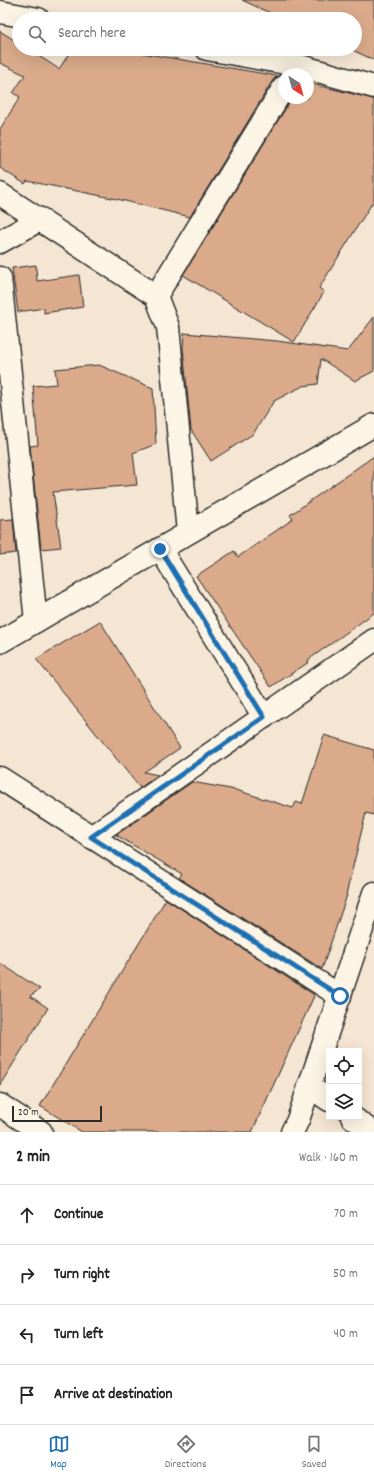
<!DOCTYPE html>
<html lang="en">
<head>
<meta charset="utf-8">
<style>
	body { margin:0; font-family:Dekko,sans-serif; background:#f6f6f6; color:#222 }
	.controls { position:absolute; right:12px; bottom:12px; display:grid; overflow:hidden; border-radius:0px; box-shadow:0 4px 16px #0002 }
	.controls button { width:36px; height:36px; display:grid; place-items:center; padding:0; border:0; border-bottom:1px solid #e0e0e0; background:#fff; color:#222; font:20px sans-serif }
	.compass { position:absolute; left:278px; top:68px; width:36px; height:36px; border-radius:50%; background:#fff; box-shadow:0 4px 16px #0002; rotate:143deg }
	.scale { position:absolute; left:12px; bottom:10px; width:90px; box-sizing:border-box; padding-left:4px; border:2px solid #2b2b2b; border-top:0; font-size:11px; line-height:14px; white-space:nowrap; color:#2b2b2b; -webkit-text-stroke:3px #fcf5e5; paint-order:stroke }
	.stop { position:absolute; width:12px; height:12px; margin:-9px; border:3px solid #1f6fb2; border-radius:50%; background:#fff }
	.stop.end { background:#1f6fb2; border-color:#fff; box-shadow:0 1px 4px #0008 }
	.list { margin:0; padding:0; list-style:none }
	h2 { display:flex; justify-content:space-between; align-items:center; height:52px; margin:0; padding:0 16px; font-size:17px }
	h2 small { font-size:13px; font-weight:400; color:#767676 }
	.list li { display:grid; grid-template-columns:26px 1fr auto; gap:12px; align-items:center; box-sizing:border-box; height:60px; padding:0 16px; border-top:1px solid #e0e0e0 }
	.list b { display:block; font-size:15px; white-space:nowrap }
	.list em { font-size:13px; font-style:normal; color:#767676 }
	.icon { flex:none; width:22px; height:22px; fill:none; stroke:currentColor; stroke-width:2; stroke-linecap:round; stroke-linejoin:round }
	.map { position:relative; flex:none; width:374px; height:1132px; overflow:hidden }
	.search { position:absolute; background:#fff; box-shadow:0 4px 16px #0002; left:12px; right:12px; top:12px; height:44px; display:flex; align-items:center; gap:10px; box-sizing:border-box; padding:0 14px; border-radius:22px; color:#767676; font-size:15px }
	.sheet { height:292px; background:#fff }
	nav { display:flex; justify-content:space-around; align-items:center; box-sizing:border-box; height:56px; border-top:1px solid #e0e0e0; background:#fff; font-size:11px; color:#767676 }
	nav a { display:grid; justify-items:center; gap:2px }
	nav .on { color:#1f6fb2 }
	.map>svg:first-child { display:block }
	.building { fill:#daaa8b; stroke:#2b2b2b }
	.lines { fill:none; stroke-linecap:round; stroke-linejoin:round }
	.minor-casing { stroke:#2b2b2b; stroke-width:25 }
	.secondary-casing { stroke:#2b2b2b; stroke-width:25 }
	.minor { stroke:#fcf5e5; stroke-width:22 }
	.secondary { stroke:#fcf5e5; stroke-width:22 }
	.route { stroke:#1f6fb2; stroke-width:5 }
</style>
</head>
<body>
<div class="map">
<svg width="374" height="1132" viewBox="0 0 374 1132">
	<rect width="100%" height="100%" fill="#f5e6d3"/>
	<filter id="ink" filterUnits="userSpaceOnUse"><feTurbulence type="fractalNoise" baseFrequency=".025" numOctaves="2"/><feDisplacementMap in="SourceGraphic" scale="8" xChannelSelector="R" yChannelSelector="G"/><feConvolveMatrix kernelMatrix="1 2 1 2 8 2 1 2 1" color-interpolation-filters="sRGB"/></filter>
	<g filter="url(#ink)">
		<g class="building">
			<path d="M242,0H374V60L350,49H355V19H283Z"/>
			<path d="M0,31L19,43V49H28L59,69L72,49H118L278,76L273,80L190,217L117,199L27,181L25,184L0,168V129L20,97L13,93L25,75L0,63Z"/>
			<path d="M308,83L374,99V200L319,288L324,292L294,342L183,275L292,98H308Z"/>
			<path d="M36,265L37,281L79,275L83,307L44,313V308L18,312L12,268Z"/>
			<path d="M374,317V371L355,381L321,359L318,384L303,386L274,401L253,434L211,461L191,430L183,348L184,333L277,341L348,351Z"/>
			<path d="M99,365L153,388L156,444L133,453L137,485L53,492L61,547L41,549L30,446L38,445L33,386L57,384L55,369Z"/>
			<path d="M374,456V613L308,660L309,662L271,687L196,576L234,551L238,557L293,519L290,515Z"/>
			<path d="M13,519L16,553L0,555V520Z"/>
			<path d="M100,621L180,748L144,772L158,775L140,788L36,659Z"/>
			<path d="M324,735L374,750V815L366,813L346,895H347L322,969L179,878L182,874L116,835L192,782L236,790L293,808L296,802L302,804Z"/>
			<path d="M166,899L313,994L314,996L252,1132H82L40,1106Z"/>
			<path d="M0,963L40,989L30,996L48,1008L0,1085Z"/>
		</g>
		<g class="lines">
			<defs>
				<g id="minor">
					<path d="M0,12L38,19"/>
					<path d="M207,49L297,65L374,87"/>
					<path d="M0,194L156,296L168,327L188,532"/>
					<path d="M0,242L41,219"/>
					<path d="M0,278L36,621"/>
					<path d="M156,296L284,87"/>
					<path d="M160,549L264,717"/>
					<path d="M0,778L340,996"/>
					<path d="M91,837L374,640"/>
					<path d="M309,1086L329,1100"/>
					<path d="M0,1105L41,1132"/>
					<path d="M352,1117L372,1132"/>
					<path d="M292,1132L298,1120L374,893"/>
				</g>
				<path id="secondary" d="M0,642L374,425"/>
			</defs>
			<use href="#minor" class="minor-casing"/>
			<use href="#secondary" class="secondary-casing"/>
			<use href="#minor" class="minor"/>
			<use href="#secondary" class="secondary"/>
		</g>
	</g>
	<g class="lines" filter="url(#ink)">
		<path class="route" d="M160,549L264,717L91,837L340,996"/>
	</g>
</svg>
<div class="controls">
<button><svg class="icon" aria-label="locate" viewBox="0 0 24 24"><circle cx="12" cy="12" r="6"/><path d="M12 2v4M12 18v4M2 12h4M18 12h4"/></svg></button>
<button><svg class="icon" aria-label="layers" viewBox="0 0 24 24"><path d="M12 4l9 5-9 5-9-5zM3 14l9 5 9-5"/></svg></button>
</div>
<svg class="compass" viewBox="-18 -18 36 36"><path d="M0-13l5 13h-10z" fill="#e53935"/><path d="M0 13l5-13h-10z" fill="#767676"/></svg>
<div class="scale">20 m</div>
<div class="stop" style="left:340px;top:996px"></div>
<div class="stop end" style="left:160px;top:549px"></div>
<div class="search"><svg class="icon" aria-label="search" viewBox="0 0 24 24"><circle cx="10" cy="10" r="6"/><path d="M15 15l6 6"/></svg>Search here</div>
</div>
<section class="sheet">
<h2>2 min<small>Walk · 160 m</small></h2>
<ul class="list">
<li><svg class="icon" aria-label="ahead" viewBox="0 0 24 24"><path d="M12 20V5M6 11l6-6 6 6"/></svg><div><b>Continue</b></div><em>70 m</em></li>
<li><svg class="icon" aria-label="right" viewBox="0 0 24 24"><path d="M7 20v-9h11M14 6l5 5-5 5"/></svg><div><b>Turn right</b></div><em>50 m</em></li>
<li><svg class="icon" aria-label="left" viewBox="0 0 24 24"><path d="M17 20v-9H6M10 6l-5 5 5 5"/></svg><div><b>Turn left</b></div><em>40 m</em></li>
<li><svg class="icon" aria-label="arrive" viewBox="0 0 24 24"><path d="M6 21V4h12l-3 4 3 4H6"/></svg><div><b>Arrive at destination</b></div></li>
</ul>
</section>
<nav>
<a class="on"><svg class="icon" aria-label="map" viewBox="0 0 24 24"><path d="M3 6l6-2 6 2 6-2v14l-6 2-6-2-6 2zM9 4v14M15 6v14"/></svg>Map</a>
<a><svg class="icon" aria-label="directions" viewBox="0 0 24 24"><path d="M12 3l9 9-9 9-9-9zM9 14v-3h6M13 9l2 2-2 2"/></svg>Directions</a>
<a><svg class="icon" aria-label="saved" viewBox="0 0 24 24"><path d="M7 4h10v16l-5-4-5 4z"/></svg>Saved</a>
</nav>
</body>
</html>
